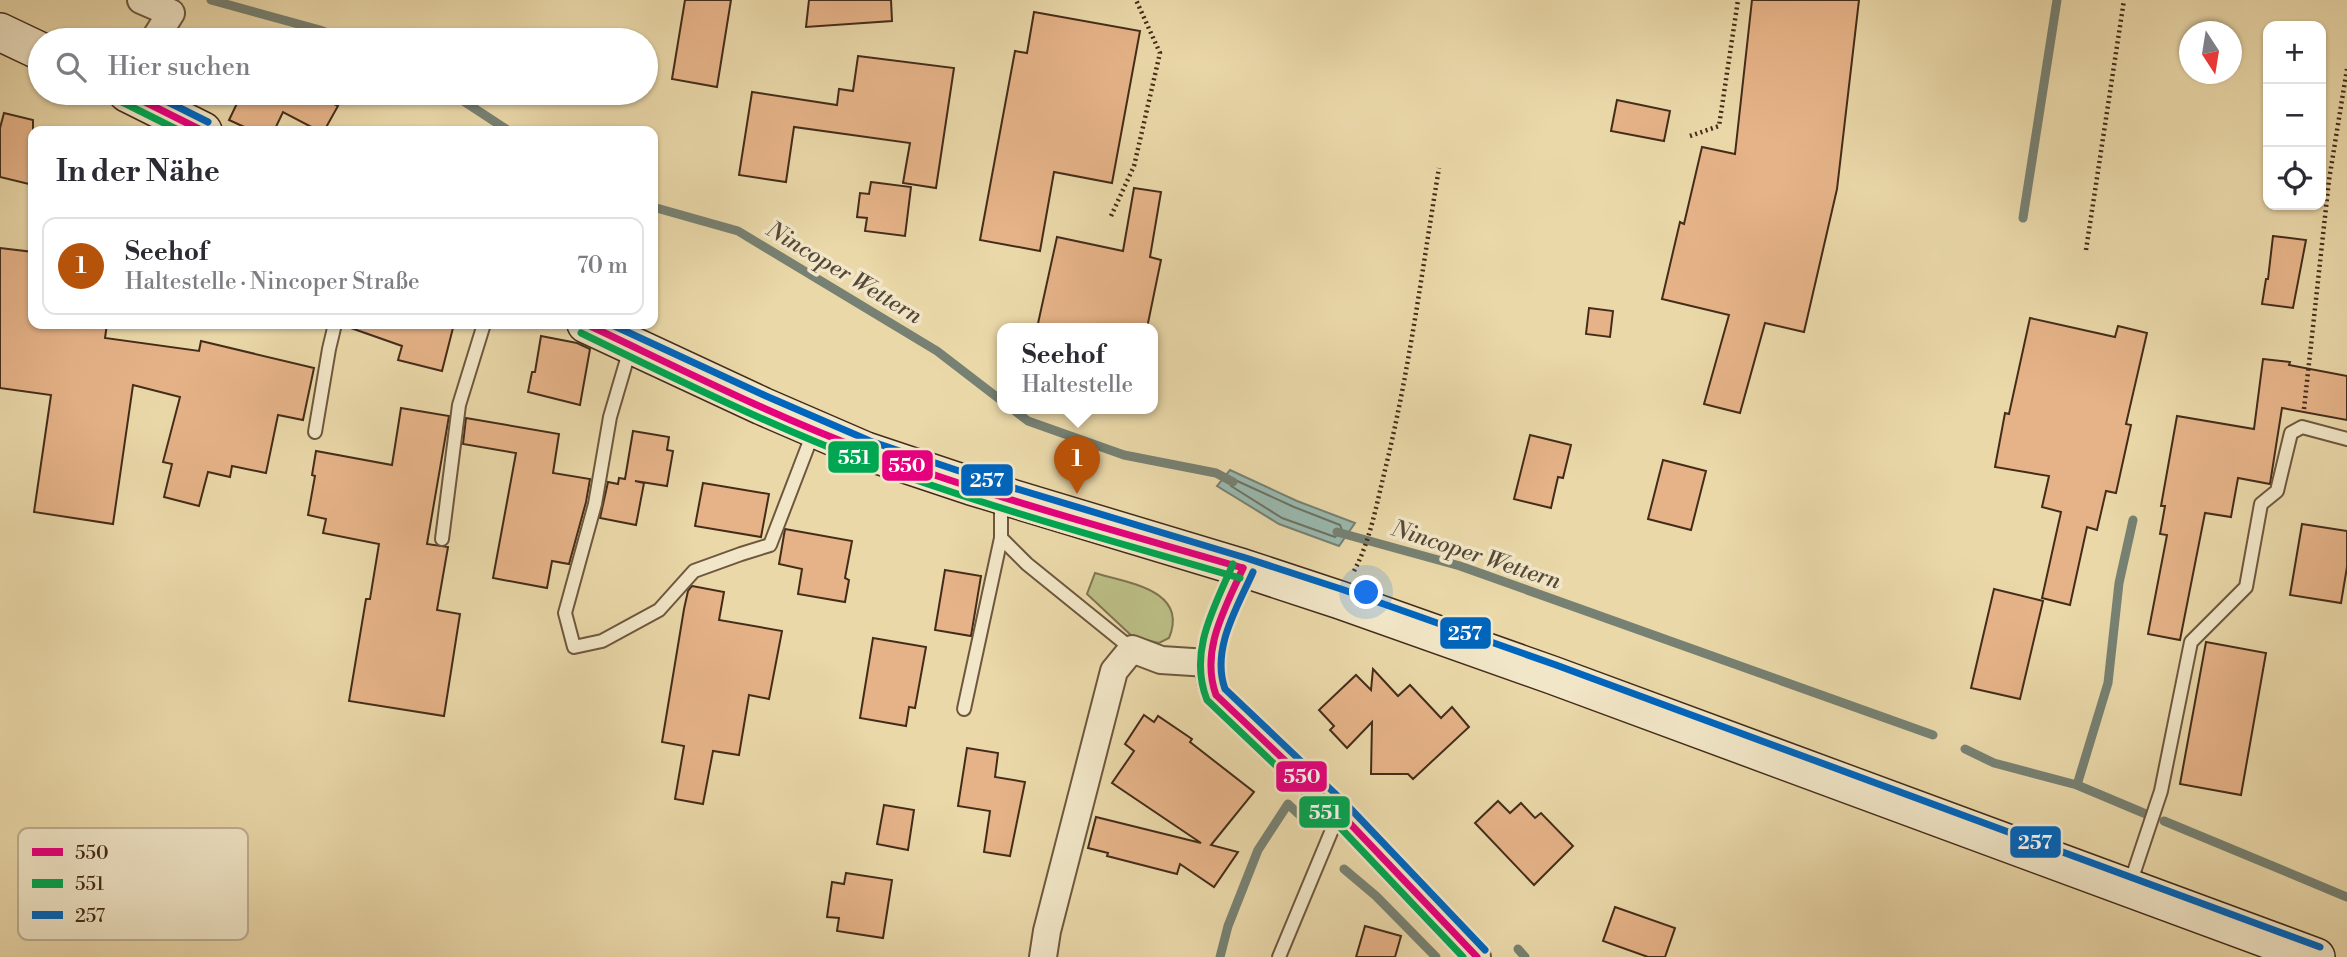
<!DOCTYPE html>
<html lang="de">
<head>
<meta charset="utf-8">
<style>
	body { margin:0; font-family:"Libre Bodoni",serif; background:#f7f7f7; color:#2b2b33 }
	.controls { position:absolute; right:21px; top:21px; display:grid; overflow:hidden; border-radius:14px; box-shadow:0 2px 5px #0004 }
	.controls button { width:63px; height:63px; display:grid; place-items:center; padding:0; border:0; border-bottom:2px solid #e1e1e2; background:#fff; color:#2b2b33; font:35px sans-serif }
	.compass { position:absolute; left:2179px; top:21px; width:63px; height:63px; border-radius:50%; background:#fff; box-shadow:0 2px 5px #0004; rotate:168deg }
	.you { position:absolute; left:1367px; top:593px; width:24px; height:24px; margin:-18px; border:5px solid #fff; border-radius:50%; background:#1a73e8; box-shadow:0 0 0 10px #1a73e833 }
	.badge { display:grid; place-items:center; width:46px; height:46px; border-radius:50%; background:#b45309; color:#fff; font-size:23px; font-weight:700 }
	.pin { position:absolute; translate:-50% -58px; filter:drop-shadow(0 2px 4px #0008) }
	.pin::after { content:''; position:absolute; top:37px; width:24px; height:21px; background:inherit; clip-path:polygon(0 0,100% 0,50% 100%) }
	.popup { position:absolute; left:997px; top:323px; width:161px; height:91px; box-sizing:border-box; display:grid; place-content:center; border-radius:14px; background:#fff; filter:drop-shadow(0 2px 5px #0005); font-size:23px; white-space:nowrap; color:#7c7c81 }
	.popup b { font-size:26px; color:#2b2b33 }
	.popup::after { content:''; position:absolute; left:50%; top:100%; margin-left:-14px; border:14px solid transparent; border-top-color:#fff }
	.list { margin:0; padding:0; list-style:none }
	h2 { display:flex; justify-content:space-between; align-items:center; height:91px; margin:0; padding:0 28px; font-size:30px }
	h2 small { font-size:23px; font-weight:400; color:#7c7c81 }
	.list li { display:grid; grid-template-columns:46px 1fr auto; gap:21px; align-items:center; box-sizing:border-box; height:98px; margin:0 14px 14px; padding:0 14px; border:2px solid #e1e1e2; border-radius:14px }
	.list b { display:block; font-size:26px; white-space:nowrap }
	.list p { margin:0; font-size:23px; white-space:nowrap; color:#7c7c81 }
	.list em { font-size:23px; font-style:normal; color:#7c7c81 }
	.icon { flex:none; width:38px; height:38px; fill:none; stroke:currentColor; stroke-width:2; stroke-linecap:round; stroke-linejoin:round }
	.map { position:relative; flex:none; width:2347px; height:957px; overflow:hidden }
	.search { position:absolute; background:#fff; box-shadow:0 2px 5px #0004; left:28px; top:28px; width:630px; height:77px; display:flex; align-items:center; gap:18px; box-sizing:border-box; padding:0 24px; border-radius:38px; color:#7c7c81; font-size:26px }
	.panel { position:absolute; background:#fff; box-shadow:0 2px 5px #0004; left:28px; top:126px; width:630px; height:203px; border-radius:14px }
	.map>svg:first-child { display:block }
	.green { fill:#bbbe85; stroke:#807550; stroke-width:2 }
	.water { fill:#99b9af; stroke:#778173; stroke-width:2 }
	.lines { fill:none; stroke-linecap:round; stroke-linejoin:round }
	.shore { stroke:#6e7264; stroke-width:2 }
	.stream { stroke:#778173; stroke-width:9 }
	.building { fill:#e6b388; stroke:#442c1a; stroke-width:2 }
	.lane-casing { stroke:#6e573e; stroke-width:16 }
	.street-casing { stroke:#6e573e; stroke-width:30 }
	.secondary-casing { stroke:#442c1a; stroke-width:40 }
	.path { stroke:#442c1a; stroke-width:4.5; stroke-dasharray:2 3.5; stroke-linecap:butt }
	.lane { stroke:#f1e6c7; stroke-width:12 }
	.street { stroke:#f1e6c7; stroke-width:26 }
	.secondary { stroke:#f1e6c7; stroke-width:37 }
	.bus-1-casing { stroke:#f1e6c7; stroke-width:12 }
	.bus-2-casing { stroke:#f1e6c7; stroke-width:12 }
	.bus-3-casing { stroke:#f1e6c7; stroke-width:12 }
	.bus-1 { stroke:#e5007d; stroke-width:7 }
	.bus-2 { stroke:#00a651; stroke-width:7 }
	.bus-3 { stroke:#0065bd; stroke-width:7 }
	.labels { text-anchor:middle; dominant-baseline:central; stroke-width:7; stroke-linejoin:round; paint-order:stroke }
	.water-label { font-size:23px; font-style:italic; fill:#554838; stroke:#f1e6c7 }
	.key { fill:#f1e6c7; stroke:#bdae93; stroke-width:2 }
	.key-label { font-size:19px; fill:#442c1a }
	.line-badge { stroke:#f1e6c7; stroke-width:2.5 }
	.badge-label { font-size:19px; text-anchor:middle; font-weight:bold; fill:#fff }
</style>
</head>
<body>
<div class="map">
<svg width="2347" height="957" viewBox="0 0 2347 957">
	<rect width="100%" height="100%" fill="#ead8a9"/>
	<filter id="stains"><feTurbulence type="fractalNoise" baseFrequency=".00286" numOctaves="4"/><feColorMatrix values="0 0 0 0 .2 0 0 0 0 .09 0 0 0 0 .02 0 0 0 .5 -.17"/></filter>
	<radialGradient id="worn" r=".72"><stop offset=".6" stop-color="#630" stop-opacity="0"/><stop offset="1" stop-color="#630" stop-opacity=".3"/></radialGradient>
	<path class="green" d="M1095,573C1128,583 1189,590 1169,638L1159,643L1133,637L1087,594Z"/>
	<path class="water" d="M1230,470L1297,501L1355,523L1339,546L1279,524L1217,486Z"/>
	<g class="lines">
		<path class="shore" d="M1235,480L1294,507L1340,525L1342,530L1335,537L1282,518L1231,486L1230,482Z"/>
		<g class="stream">
			<path d="M211,0L320,30L345,40"/>
			<path d="M451,93L509,131"/>
			<path d="M653,207L738,231L937,351L1002,401"/>
			<path d="M2023,218L2057,0"/>
			<path d="M1011,408L1028,421L1124,455L1216,473L1233,482"/>
			<path d="M1337,532L1460,566L1933,735"/>
			<path d="M1965,749L1994,763L2077,785L2146,814"/>
			<path d="M2077,785L2108,683L2119,583L2133,520"/>
			<path d="M2164,821L2347,897"/>
			<path d="M1344,869L1376,896L1436,957"/>
			<path d="M1518,949L1525,957"/>
			<path d="M1220,957L1228,926L1258,850L1288,804L1308,823"/>
		</g>
	</g>
	<g class="building">
		<path d="M685,0H731L717,87L672,79Z"/>
		<path d="M809,0H891L892,21L806,27Z"/>
		<path d="M1752,0H1859L1837,189L1804,332L1765,323L1740,413L1704,404L1729,315L1662,299L1680,222L1684,224L1702,147L1735,154Z"/>
		<path d="M1034,12L1140,31L1112,183L1054,172L1040,251L980,240L1015,51L1027,53Z"/>
		<path d="M858,56L954,68L936,188L903,183L910,143L794,127L786,182L739,175L752,92L837,105L839,89L853,91Z"/>
		<path d="M242,93H314L338,106L324,131H319L283,112L274,131H253L229,120Z"/>
		<path d="M1617,100L1670,111L1664,141L1611,131Z"/>
		<path d="M4,113L33,120V185L0,177V128Z"/>
		<path d="M871,182L911,187L905,236L865,231L867,218L857,217L860,193L869,194Z"/>
		<path d="M1134,188L1161,192L1150,257L1161,260L1147,328H1037L1057,237L1123,251Z"/>
		<path d="M2273,236L2306,240L2293,308L2262,304L2266,279H2268Z"/>
		<path d="M0,248L33,252V324H107L105,338L199,351L201,341L314,368L303,420L278,415L266,473L232,466L230,477L208,472L199,506L164,497L172,464L163,462L180,397L133,385L113,524L34,512L51,395L0,388Z"/>
		<path d="M1589,308L1613,311L1610,337L1586,334Z"/>
		<path d="M2030,318L2115,337L2118,326L2147,333L2126,424L2131,425L2116,493L2106,491L2097,530L2087,527L2070,605L2042,598L2061,512L2042,507L2049,476L1995,467L2005,413L2009,414Z"/>
		<path d="M348,324H454L442,371L398,360L402,346L348,327Z"/>
		<path d="M541,336L577,343L590,349L580,405L528,392L532,372H535Z"/>
		<path d="M2263,359L2290,362L2289,365L2347,376V420L2282,408L2270,484L2238,478L2231,517L2205,513L2180,640L2148,634L2167,535L2160,534L2165,506H2161L2177,416L2254,429Z"/>
		<path d="M401,408L449,416L427,544L448,547L437,610L460,614L444,716L349,701L366,599H370L379,544L323,533L326,519L308,515L315,476L312,475L316,451L392,465Z"/>
		<path d="M466,418L559,434L553,473L590,479L586,502L569,564L552,561L547,588L493,578L516,453L463,444Z"/>
		<path d="M633,431L669,437L667,450L673,451L667,486L635,481L644,483L636,525L600,518L608,482L618,484L619,478L625,479Z"/>
		<path d="M1530,435L1571,445L1563,478L1558,477L1551,508L1514,499Z"/>
		<path d="M1663,460L1706,471L1691,530L1648,519Z"/>
		<path d="M703,483L769,494L761,537L695,526Z"/>
		<path d="M2302,524L2347,531V567L2341,603L2290,595Z"/>
		<path d="M785,529L852,541L845,578L849,580L845,602L798,594L802,569L779,564Z"/>
		<path d="M945,570L981,576L971,636L935,630Z"/>
		<path d="M692,586L724,592L719,620L782,631L769,699L749,695L739,755L713,751L703,804L675,799L684,746L662,742L684,609L688,591Z"/>
		<path d="M1994,589L2043,601L2020,699L1971,688Z"/>
		<path d="M873,638L926,647L915,708L909,707L906,726L860,718Z"/>
		<path d="M2206,642L2266,653L2241,795L2180,784Z"/>
		<path d="M1373,669L1398,696L1410,685L1441,718L1452,707L1469,727L1413,779L1408,774H1371L1372,722L1347,748L1330,730L1334,726L1319,710L1356,675L1371,690Z"/>
		<path d="M1144,715L1154,722L1158,716L1192,739L1190,742L1254,792L1211,845L1238,852L1214,887L1180,864L1177,874L1107,856L1108,853L1088,848L1096,817L1201,843L1112,783L1134,751L1125,744Z"/>
		<path d="M967,748L998,753L995,777L1025,782L1010,856L984,852L990,811L958,806Z"/>
		<path d="M1498,801L1510,813L1521,803L1535,818L1541,813L1573,846L1534,885L1475,823Z"/>
		<path d="M884,805L914,810L908,850L877,844Z"/>
		<path d="M846,873L892,880L883,938L837,931L839,918L827,917L832,882L844,884Z"/>
		<path d="M1615,907L1675,928L1665,957H1648L1603,941Z"/>
		<path d="M1365,926L1401,936L1395,957H1356Z"/>
	</g>
	<g class="lines">
		<defs>
			<g id="lane">
				<path d="M630,349L610,417L595,504L565,613L574,647L602,641L659,610L694,571L741,554L770,545L813,433"/>
				<path d="M315,432L329,349L335,324"/>
				<path d="M1001,500V538L1027,564L1132,649"/>
				<path d="M442,539L459,405L484,324"/>
				<path d="M964,709L1001,538"/>
				<path d="M2130,884L2161,791L2191,642L2246,587L2261,504L2277,491L2291,433L2302,427L2347,439"/>
				<path d="M1279,957L1339,813"/>
			</g>
			<g id="street">
				<path d="M141,0L171,13L154,40"/>
				<path d="M1243,568C1228,605 1196,656 1216,695L1339,812L1477,957"/>
				<path d="M1043,957L1047,931L1114,671L1132,649L1161,660L1208,663"/>
			</g>
			<g id="secondary">
				<path d="M0,32L40,51"/>
				<path d="M127,93L203,131"/>
				<path d="M586,324L762,406L866,451L971,486L1243,568L1340,600L1552,675L2316,957"/>
			</g>
		</defs>
		<use href="#lane" class="lane-casing"/>
		<use href="#street" class="street-casing"/>
		<use href="#secondary" class="secondary-casing"/>
		<g class="path">
			<path d="M1690,136L1719,126L1738,0"/>
			<path d="M1111,216L1134,166L1160,53L1136,0"/>
			<path d="M2086,250L2124,0"/>
			<path d="M2304,409L2329,180L2347,69"/>
			<path d="M1354,571C1370,541 1376,507 1384,474C1409,374 1422,270 1439,168"/>
		</g>
		<use href="#lane" class="lane"/>
		<use href="#street" class="street"/>
		<use href="#secondary" class="secondary"/>
		<defs>
			<g id="bus-1">
				<path d="M127,93L203,131"/>
				<path d="M586,324C679,368 771,415 867,451C990,497 1117,531 1243,568"/>
				<path d="M1243,568C1225,609 1200,650 1216,695L1339,812L1477,957"/>
			</g>
			<g id="bus-2">
				<path d="M122,102L180,131"/>
				<path d="M581,333C674,378 765,423 861,460C985,507 1113,541 1240,578"/>
				<path d="M1233,564C1214,608 1188,652 1207,700L1332,819L1463,957"/>
			</g>
			<g id="bus-3">
				<path d="M150,93L208,122"/>
				<path d="M610,324L766,396L870,441L974,476L1246,558L1344,590L1556,665L2320,947"/>
				<path d="M1253,572C1237,608 1211,649 1225,689L1347,805L1485,950"/>
			</g>
		</defs>
		<use href="#bus-1" class="bus-1-casing"/>
		<use href="#bus-2" class="bus-2-casing"/>
		<use href="#bus-3" class="bus-3-casing"/>
		<use href="#bus-1" class="bus-1"/>
		<use href="#bus-2" class="bus-2"/>
		<use href="#bus-3" class="bus-3"/>
	</g>
	<g class="labels">
		<g class="water-label">
			<text transform="translate(844 273) rotate(31)">Nincoper Wettern</text>
			<text transform="translate(1476 555) rotate(18)">Nincoper Wettern</text>
		</g>
	</g>
	<rect x="18" y="828" width="230" height="112" rx="10" class="key"/>
	<rect x="32" y="848" width="31" height="8" fill="#e5007d"/>
	<rect x="32" y="879" width="31" height="9" fill="#00a651"/>
	<rect x="32" y="911" width="31" height="8" fill="#0065bd"/>
	<g class="key-label">
		<text x="75" y="859">550</text>
		<text x="75" y="890">551</text>
		<text x="75" y="922">257</text>
	</g>
	<g class="line-badge">
		<rect x="827" y="440" width="53" height="34" rx="7" fill="#00a651"/>
		<rect x="881" y="449" width="53" height="33" rx="7" fill="#e5007d"/>
		<rect x="960" y="463" width="54" height="34" rx="7" fill="#0065bd"/>
		<rect x="1439" y="616" width="53" height="34" rx="7" fill="#0065bd"/>
		<rect x="1275" y="760" width="53" height="33" rx="7" fill="#e5007d"/>
		<rect x="1298" y="795" width="53" height="34" rx="7" fill="#00a651"/>
		<rect x="2009" y="825" width="53" height="34" rx="7" fill="#0065bd"/>
	</g>
	<g class="badge-label">
		<text x="854" y="464">551</text>
		<text x="907" y="472">550</text>
		<text x="987" y="487">257</text>
		<text x="1465" y="640">257</text>
		<text x="1302" y="783">550</text>
		<text x="1325" y="819">551</text>
		<text x="2035" y="849">257</text>
	</g>
	<rect width="100%" height="100%" filter="url(#stains)"/>
	<rect width="100%" height="100%" fill="url(#worn)"/>
</svg>
<div class="controls">
<button>+</button>
<button>−</button>
<button><svg class="icon" aria-label="locate" viewBox="0 0 24 24"><circle cx="12" cy="12" r="6"/><path d="M12 2v4M12 18v4M2 12h4M18 12h4"/></svg></button>
</div>
<svg class="compass" viewBox="-18 -18 36 36"><path d="M0-13l5 13h-10z" fill="#e53935"/><path d="M0 13l5-13h-10z" fill="#7c7c81"/></svg>
<div class="you"></div>
<div class="pin badge" style="left:1077px;top:494px">1</div>
<div class="popup"><b>Seehof</b>Haltestelle</div>
<div class="search"><svg class="icon" aria-label="search" viewBox="0 0 24 24"><circle cx="10" cy="10" r="6"/><path d="M15 15l6 6"/></svg>Hier suchen</div>
<section class="panel">
<h2>In der Nähe<small></small></h2>
<ul class="list">
<li><span class="badge">1</span><div><b>Seehof</b><p>Haltestelle · Nincoper Straße</p></div><em>70 m</em></li>
</ul>
</section>
</div>
</body>
</html>
